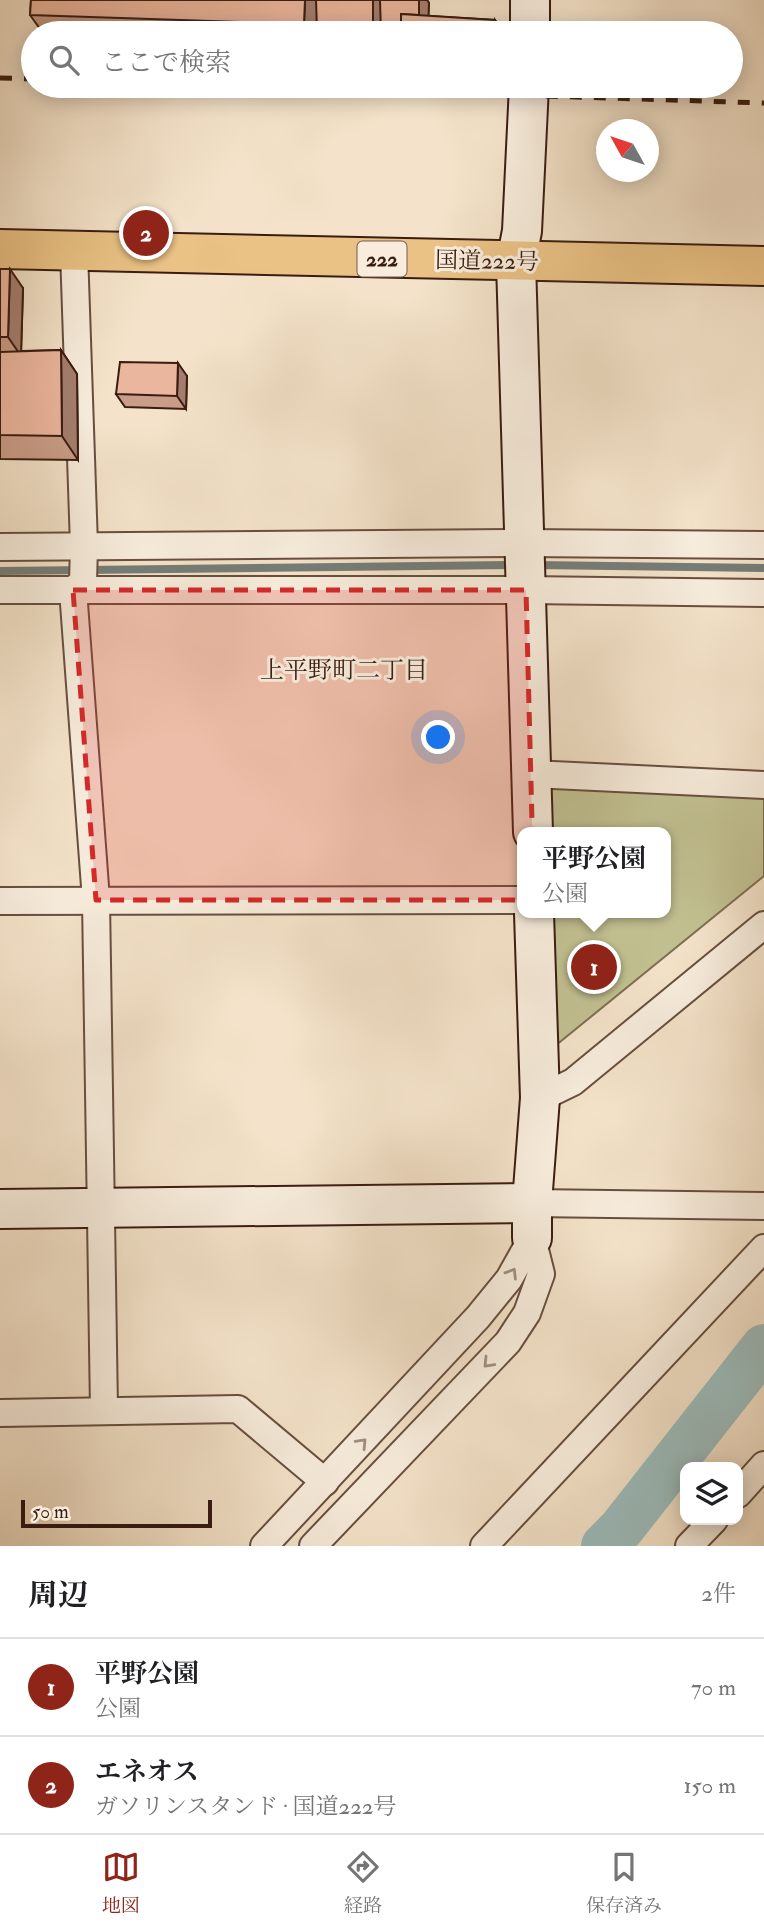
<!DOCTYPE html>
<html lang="ja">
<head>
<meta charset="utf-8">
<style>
	body { margin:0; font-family:"IM FELL Double Pica","Noto Serif JP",serif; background:#f6f6f6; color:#202124 }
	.controls { position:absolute; right:21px; bottom:21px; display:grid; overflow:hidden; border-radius:14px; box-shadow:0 4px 18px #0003 }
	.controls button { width:63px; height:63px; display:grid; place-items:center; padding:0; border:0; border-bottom:2px solid #e0e0e0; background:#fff; color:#202124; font:35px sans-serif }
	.compass { position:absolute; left:596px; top:119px; width:63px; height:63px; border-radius:50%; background:#fff; box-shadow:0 4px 18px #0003; rotate:310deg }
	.scale { position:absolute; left:21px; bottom:18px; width:191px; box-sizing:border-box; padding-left:7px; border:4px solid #3a1c11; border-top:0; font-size:19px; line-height:24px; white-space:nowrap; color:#3a1c11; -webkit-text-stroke:5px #f8eddd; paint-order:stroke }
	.you { position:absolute; left:439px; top:738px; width:24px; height:24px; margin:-18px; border:5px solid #fff; border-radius:50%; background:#1a73e8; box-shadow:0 0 0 10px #1a73e833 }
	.badge { display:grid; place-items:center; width:46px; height:46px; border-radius:50%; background:#8f2418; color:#fff; font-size:23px; font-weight:700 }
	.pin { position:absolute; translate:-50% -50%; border:4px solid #fff; box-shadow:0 2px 7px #0006 }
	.popup { position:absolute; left:517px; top:827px; width:154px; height:91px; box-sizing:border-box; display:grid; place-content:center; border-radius:14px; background:#fff; filter:drop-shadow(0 2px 5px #0005); font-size:23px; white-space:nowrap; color:#757577 }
	.popup b { font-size:26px; color:#202124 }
	.popup::after { content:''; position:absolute; left:50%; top:100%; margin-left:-14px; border:14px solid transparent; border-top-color:#fff }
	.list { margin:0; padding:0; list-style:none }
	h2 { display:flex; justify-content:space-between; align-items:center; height:91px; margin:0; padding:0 28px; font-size:30px }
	h2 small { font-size:23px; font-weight:400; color:#757577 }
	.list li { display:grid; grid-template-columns:46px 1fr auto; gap:21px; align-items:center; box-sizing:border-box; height:98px; padding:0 28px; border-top:2px solid #e0e0e0 }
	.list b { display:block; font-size:26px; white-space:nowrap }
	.list p { margin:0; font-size:23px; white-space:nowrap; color:#757577 }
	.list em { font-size:23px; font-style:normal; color:#757577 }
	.icon { flex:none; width:38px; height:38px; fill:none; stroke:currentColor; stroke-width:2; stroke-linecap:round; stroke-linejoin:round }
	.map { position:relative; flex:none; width:764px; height:1546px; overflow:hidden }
	.search { position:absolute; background:#fff; box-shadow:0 4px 18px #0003; left:21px; right:21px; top:21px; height:77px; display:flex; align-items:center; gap:18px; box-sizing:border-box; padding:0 24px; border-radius:38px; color:#757577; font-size:26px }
	.sheet { height:287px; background:#fff }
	nav { display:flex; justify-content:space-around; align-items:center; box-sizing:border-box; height:98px; border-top:2px solid #e0e0e0; background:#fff; font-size:19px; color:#757577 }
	nav a { display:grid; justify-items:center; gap:4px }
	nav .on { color:#8f2418 }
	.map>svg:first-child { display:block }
	.green { fill:#c2c192; stroke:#7e6e52; stroke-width:2 }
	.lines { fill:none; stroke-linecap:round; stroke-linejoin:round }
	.stream { stroke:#757d78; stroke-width:8 }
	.river { stroke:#9dbdbd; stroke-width:46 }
	.street-casing { stroke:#684e3f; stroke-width:30 }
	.secondary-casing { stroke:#3a1c11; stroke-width:42 }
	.highway-casing { stroke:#3a1c11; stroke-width:42 }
	.street { stroke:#f8eddd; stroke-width:26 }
	.secondary { stroke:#f8eddd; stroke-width:38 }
	.highway { stroke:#eac285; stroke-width:38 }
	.rail { stroke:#3a1c11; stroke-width:5; stroke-dasharray:12 12; stroke-linecap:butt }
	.wall { fill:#ca9d88; stroke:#3a1c11; stroke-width:2 }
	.shaded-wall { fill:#a47f6f; stroke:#3a1c11; stroke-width:2 }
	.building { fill:#ebb69e; stroke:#3a1c11; stroke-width:2 }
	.oneway { stroke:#a28f81 }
	.marked { fill:#d62828; fill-opacity:0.2; stroke:#d62828; stroke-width:5; stroke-dasharray:14 9; stroke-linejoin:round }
	.labels { text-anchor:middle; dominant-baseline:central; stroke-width:6; stroke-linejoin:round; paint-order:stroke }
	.shield { fill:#f8eddd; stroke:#735b4e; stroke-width:2 }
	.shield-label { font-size:21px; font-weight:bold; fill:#3a1c11 }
	.street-label { font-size:23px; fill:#3a1c11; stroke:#f8eddd }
	.neighbourhood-label { font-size:24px; fill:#3a1c11; stroke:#f8eddd }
</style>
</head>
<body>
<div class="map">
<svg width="764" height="1546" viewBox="0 0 764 1546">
	<rect width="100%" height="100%" fill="#f4e3ca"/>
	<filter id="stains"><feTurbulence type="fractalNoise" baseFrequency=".00286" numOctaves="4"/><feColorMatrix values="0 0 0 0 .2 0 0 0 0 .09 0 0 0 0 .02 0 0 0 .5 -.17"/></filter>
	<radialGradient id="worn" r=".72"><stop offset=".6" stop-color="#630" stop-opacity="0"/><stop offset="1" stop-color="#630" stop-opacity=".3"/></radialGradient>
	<path class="green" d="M532,783L764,787V876L539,1059L536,913H666V832H534Z"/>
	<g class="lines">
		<g class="stream">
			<path d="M535,565L764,568"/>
			<path d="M0,571L515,565"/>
		</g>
		<path class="river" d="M604,1546L621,1529L764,1347"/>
		<defs>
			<g id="street">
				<path d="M74,251L84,546L83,582L73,590L96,900L104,1410"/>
				<path d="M0,547L525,543L764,545"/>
				<path d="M0,590H526L764,593"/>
				<path d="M532,774L764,785"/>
				<path d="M0,901L522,900"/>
				<path d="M540,1098L573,1082L764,925"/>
				<path d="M532,1203L764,1206"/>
				<path d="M0,1413L238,1409L325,1482"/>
				<path d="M738,1494L764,1465"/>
				<path d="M264,1546L478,1317L509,1279L532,1238"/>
				<path d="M313,1546L508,1342L527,1313L541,1274L532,1238"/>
				<path d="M484,1546L764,1248"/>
				<path d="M689,1546L714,1520"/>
			</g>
			<g id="secondary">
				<path d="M530,33V0"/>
				<path d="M529,86L522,231L516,262L533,832"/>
				<path d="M0,1209L532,1203"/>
				<path d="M532,1238V1203L540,1098L534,913"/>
			</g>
			<path id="highway" d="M0,249L764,266"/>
		</defs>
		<use href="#street" class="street-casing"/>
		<use href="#secondary" class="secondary-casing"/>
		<use href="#highway" class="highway-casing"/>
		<use href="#street" class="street"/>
		<use href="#secondary" class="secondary"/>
		<use href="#highway" class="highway"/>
		<g class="rail">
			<path d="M0,78L33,79"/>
			<path d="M234,86L764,103"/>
		</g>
	</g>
	<g class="wall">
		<path d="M31,0H427L429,3L428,16L495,20L504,33H43L30,15Z"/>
		<path d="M0,269L23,288L21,351L61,350L77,374L78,460L0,459Z"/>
		<path d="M187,376L186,409L125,407L116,394Z"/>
	</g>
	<g class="shaded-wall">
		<path d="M305,0H322L317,30L319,33H311L304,24Z"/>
		<path d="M373,0H390V33H379L373,26Z"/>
		<path d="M419,0H427L429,3L428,33L419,20Z"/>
		<path d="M495,20L504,33H495Z"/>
		<path d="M10,269L23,288L21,356L8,337Z"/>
		<path d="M61,350L77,374L78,460L62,436Z"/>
		<path d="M178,363L187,376L186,409L177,396Z"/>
	</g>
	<g class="building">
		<path d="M31,0H305L304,24L30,15Z"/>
		<path d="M316,0H373V26L317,30Z"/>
		<path d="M380,0H419V15L401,14V33H381Z"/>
		<path d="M401,14L495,20V33H401Z"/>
		<path d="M0,269H10L8,337H0Z"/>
		<path d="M61,350L62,436L0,435V352Z"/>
		<path d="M120,362L178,363L177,396L116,394Z"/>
	</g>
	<defs><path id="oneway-chevron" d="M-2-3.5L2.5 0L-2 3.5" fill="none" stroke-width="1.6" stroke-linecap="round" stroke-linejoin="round" transform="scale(1.75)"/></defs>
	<g class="oneway">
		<use href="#oneway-chevron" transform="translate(512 1273) rotate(-59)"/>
		<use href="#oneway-chevron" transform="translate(488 1363) rotate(134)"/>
		<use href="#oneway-chevron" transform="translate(362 1443) rotate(-47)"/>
	</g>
	<path class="marked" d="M73,590H526L534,900H96Z"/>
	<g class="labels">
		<rect class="shield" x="357.5" y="241.5" width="49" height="35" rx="5"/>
		<g class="shield-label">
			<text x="382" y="259">222</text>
		</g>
		<g class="street-label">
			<text transform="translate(487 261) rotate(1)">国道222号</text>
		</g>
		<g class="neighbourhood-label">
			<text x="344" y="670">上平野町二丁目</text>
		</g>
	</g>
	<rect width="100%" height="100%" filter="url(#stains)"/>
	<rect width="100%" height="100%" fill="url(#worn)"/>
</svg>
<div class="controls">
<button><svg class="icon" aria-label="layers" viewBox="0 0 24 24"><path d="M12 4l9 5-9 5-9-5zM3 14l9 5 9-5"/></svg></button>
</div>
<svg class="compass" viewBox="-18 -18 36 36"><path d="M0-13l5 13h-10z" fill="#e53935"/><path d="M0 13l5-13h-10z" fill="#757577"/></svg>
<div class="scale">50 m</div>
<div class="you"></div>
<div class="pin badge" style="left:594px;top:967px">1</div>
<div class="popup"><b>平野公園</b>公園</div>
<div class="pin badge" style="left:146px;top:233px">2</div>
<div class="search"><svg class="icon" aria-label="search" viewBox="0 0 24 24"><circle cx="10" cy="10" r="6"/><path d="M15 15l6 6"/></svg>ここで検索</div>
</div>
<section class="sheet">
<h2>周辺<small>2件</small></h2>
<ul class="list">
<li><span class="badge">1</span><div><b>平野公園</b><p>公園</p></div><em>70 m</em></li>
<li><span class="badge">2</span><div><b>エネオス</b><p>ガソリンスタンド · 国道222号</p></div><em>150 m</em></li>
</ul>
</section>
<nav>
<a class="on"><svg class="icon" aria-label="map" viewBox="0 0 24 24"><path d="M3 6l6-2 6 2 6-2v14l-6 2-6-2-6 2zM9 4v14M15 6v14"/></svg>地図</a>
<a><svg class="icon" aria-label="directions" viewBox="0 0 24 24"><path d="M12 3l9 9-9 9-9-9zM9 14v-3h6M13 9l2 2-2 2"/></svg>経路</a>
<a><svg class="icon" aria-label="saved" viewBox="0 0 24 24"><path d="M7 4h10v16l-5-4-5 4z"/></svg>保存済み</a>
</nav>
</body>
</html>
